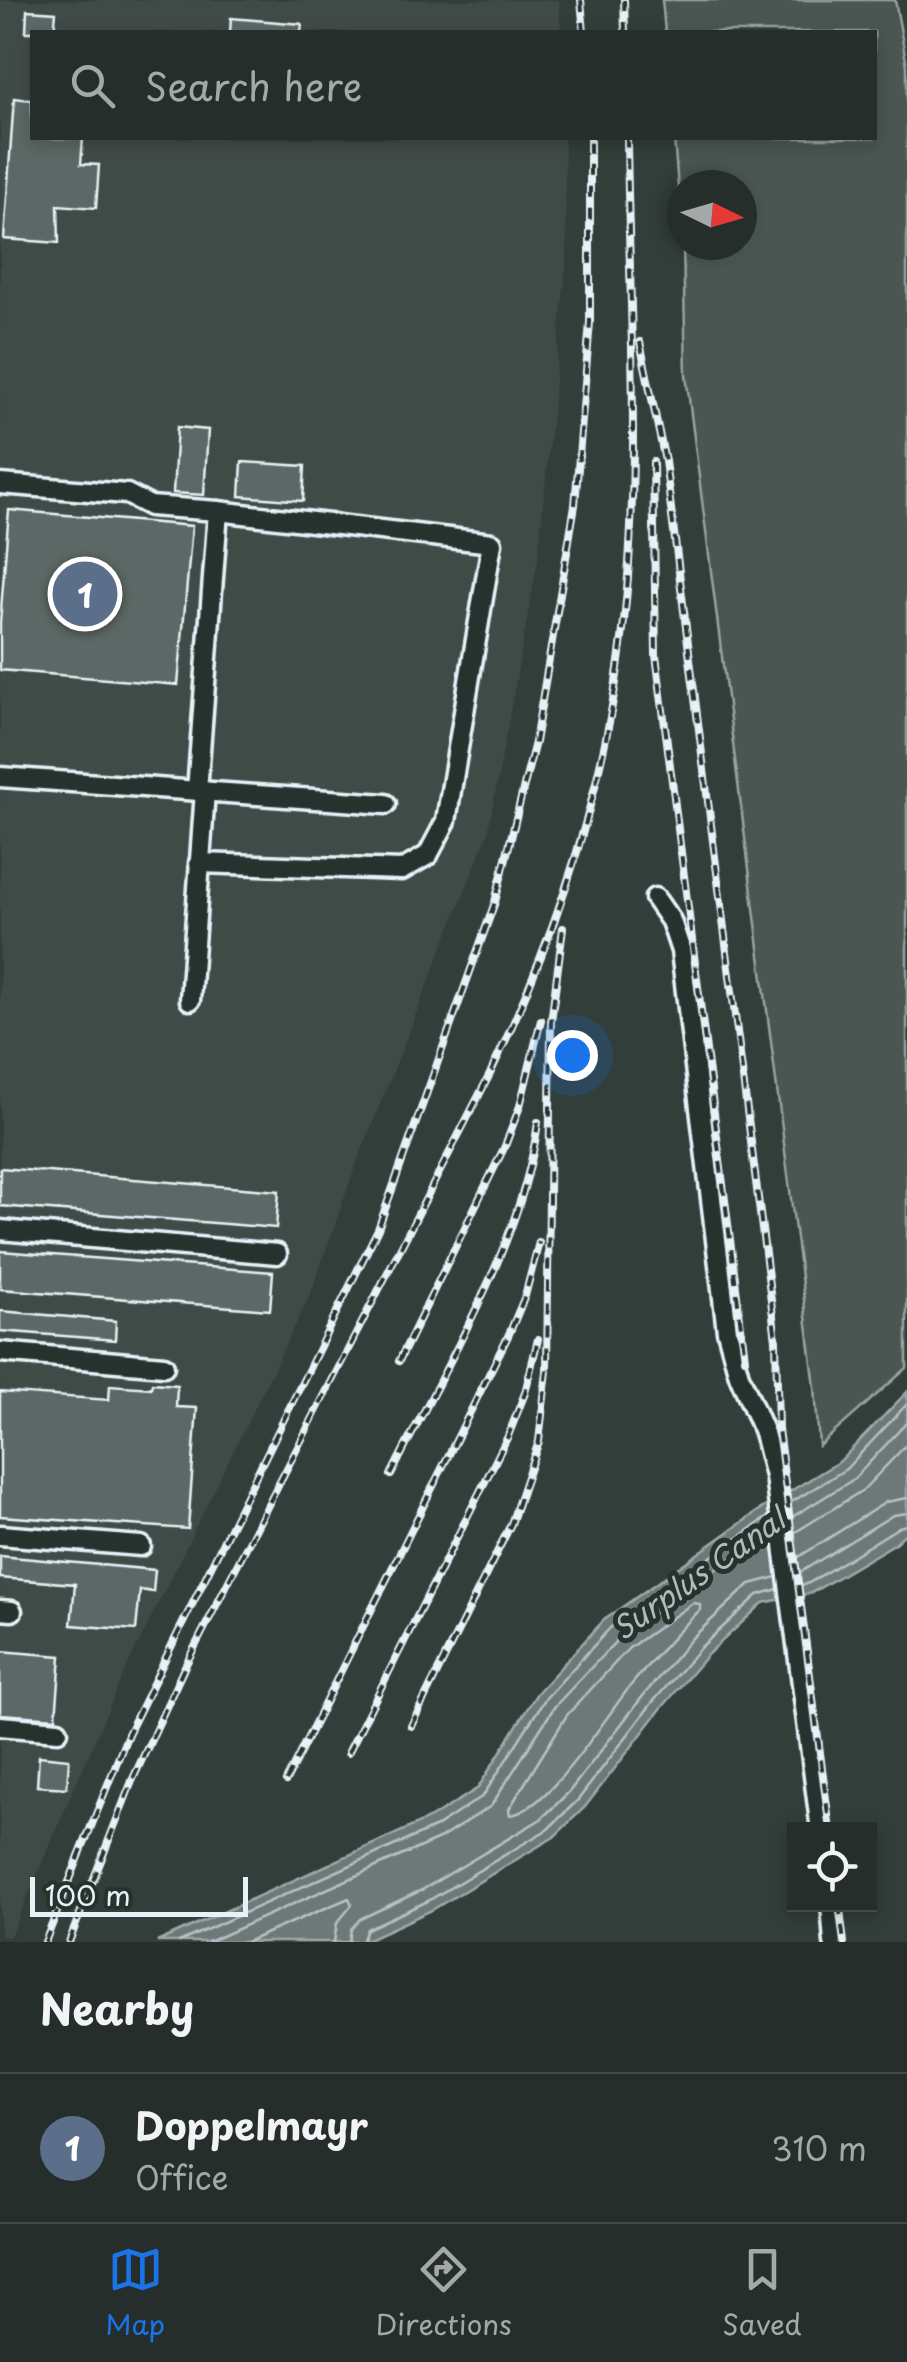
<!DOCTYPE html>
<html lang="en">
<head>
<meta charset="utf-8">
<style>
	body { margin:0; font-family:"Playpen Sans",sans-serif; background:#2e3633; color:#f1f3f6 }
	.controls { position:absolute; right:30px; bottom:30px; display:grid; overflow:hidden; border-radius:0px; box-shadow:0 5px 15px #0003 }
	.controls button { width:90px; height:90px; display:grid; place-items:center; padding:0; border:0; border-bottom:2px solid #424a47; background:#262e2b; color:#f1f3f6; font:50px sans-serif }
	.compass { position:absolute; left:667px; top:170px; width:90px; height:90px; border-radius:50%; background:#262e2b; box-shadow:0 5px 15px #0003; rotate:95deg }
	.scale { position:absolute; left:30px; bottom:25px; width:218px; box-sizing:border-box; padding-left:10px; border:5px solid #e8f1f8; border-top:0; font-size:28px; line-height:35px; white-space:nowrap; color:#e8f1f8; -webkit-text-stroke:8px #26332d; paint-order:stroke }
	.you { position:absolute; left:572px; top:1055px; width:35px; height:35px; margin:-25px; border:8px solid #fff; border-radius:50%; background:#1a73e8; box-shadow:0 0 0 15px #1a73e833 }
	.badge { display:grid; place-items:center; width:65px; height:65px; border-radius:50%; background:#1a73e8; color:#fff; font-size:32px; font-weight:700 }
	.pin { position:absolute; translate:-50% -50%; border:5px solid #fff; box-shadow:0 2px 10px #0006 }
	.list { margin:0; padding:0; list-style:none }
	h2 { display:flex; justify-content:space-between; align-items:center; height:130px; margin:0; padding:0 40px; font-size:42px }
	h2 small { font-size:32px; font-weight:400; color:#a4a8a9 }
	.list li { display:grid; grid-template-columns:65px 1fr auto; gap:30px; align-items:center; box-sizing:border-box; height:150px; padding:0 40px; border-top:2px solid #424a47 }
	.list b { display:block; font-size:38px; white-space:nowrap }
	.list p { margin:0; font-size:32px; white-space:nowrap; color:#a4a8a9 }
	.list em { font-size:32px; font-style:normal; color:#a4a8a9 }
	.icon { flex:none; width:55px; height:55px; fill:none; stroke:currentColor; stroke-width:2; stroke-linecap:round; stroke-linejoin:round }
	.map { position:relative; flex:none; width:907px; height:1942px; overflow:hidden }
	.search { position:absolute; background:#262e2b; box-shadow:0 5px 15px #0003; left:30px; right:30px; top:30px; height:110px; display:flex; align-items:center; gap:25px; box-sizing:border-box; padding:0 35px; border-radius:0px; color:#a4a8a9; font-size:38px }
	.sheet { height:280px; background:#262e2b }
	nav { display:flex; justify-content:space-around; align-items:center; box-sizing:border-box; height:140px; border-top:2px solid #424a47; background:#262e2b; font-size:28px; color:#a4a8a9 }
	nav a { display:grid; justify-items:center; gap:5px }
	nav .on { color:#1a73e8 }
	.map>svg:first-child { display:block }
	.built { fill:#3f4b46 }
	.green { fill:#495651; stroke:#98a4a4; stroke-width:2.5 }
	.water { fill:#6d7978; stroke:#9ea9ab; stroke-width:2.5 }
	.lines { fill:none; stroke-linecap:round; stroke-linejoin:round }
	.shore { stroke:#b7c1c5; stroke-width:2.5 }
	.building { fill:#5c6865; stroke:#e8f1f8; stroke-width:2.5 }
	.minor-casing { stroke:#e8f1f8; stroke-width:25 }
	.minor { stroke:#26332d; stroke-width:18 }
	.rail-casing { stroke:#e8f1f8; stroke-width:8 }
	.rail { stroke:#26332d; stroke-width:4; stroke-dasharray:11; stroke-linecap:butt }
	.labels { text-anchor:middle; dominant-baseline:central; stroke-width:10; stroke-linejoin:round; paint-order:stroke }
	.water-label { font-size:30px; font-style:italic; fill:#b1bbbe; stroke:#26332d }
</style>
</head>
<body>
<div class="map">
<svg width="907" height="1942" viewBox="0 0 907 1942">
	<rect width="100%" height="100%" fill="#323e39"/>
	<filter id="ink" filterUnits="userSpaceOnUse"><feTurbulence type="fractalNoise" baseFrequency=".01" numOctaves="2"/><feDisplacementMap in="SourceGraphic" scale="20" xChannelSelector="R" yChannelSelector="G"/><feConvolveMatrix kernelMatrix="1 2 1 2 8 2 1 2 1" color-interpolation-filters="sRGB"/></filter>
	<g filter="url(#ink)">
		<path class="built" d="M0,0H559L561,32H32V138H564L567,256L538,559L488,833L356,1165L310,1295L123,1675L10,1937L0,1936Z"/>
		<path class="green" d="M662,0H895L907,66V1368L819,1446L815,1387L686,375L683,245H742V185H682V237L674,138H874V32H665Z"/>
		<path class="water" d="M907,1392V1532L894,1544L811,1593L763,1603L708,1654L660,1710L585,1807L554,1837L432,1910L362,1942H157L431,1818L478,1788L537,1693L604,1620L761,1509L840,1461Z"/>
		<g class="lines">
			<g class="shore">
				<path d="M790,1503L846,1469L907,1404"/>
				<path d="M792,1517L854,1479L907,1422"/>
				<path d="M794,1533L863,1490L907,1444"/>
				<path d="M797,1558L886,1502L907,1498"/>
				<path d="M799,1573L893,1515L907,1513"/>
				<path d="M801,1585L809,1583L899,1527L907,1525"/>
				<path d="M693,1603L700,1604V1610C676,1633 653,1659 631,1685C607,1715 547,1812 510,1815L509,1809L567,1715L629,1648Z"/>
				<path d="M179,1942L436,1827L483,1796L545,1699L610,1628L769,1516"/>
				<path d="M208,1942L441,1838L491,1806L555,1706L619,1638L771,1530"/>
				<path d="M246,1942L349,1898L352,1905L337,1923L334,1942"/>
				<path d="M349,1942L351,1929L360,1919L422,1890L541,1819L569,1792L643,1696L692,1638L750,1584L777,1577"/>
				<path d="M362,1942L367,1929L428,1901L548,1829L578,1800L652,1703L701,1647L758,1595L778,1589"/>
			</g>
		</g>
		<g class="building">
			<path d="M27,10L56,12L54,32H26Z"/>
			<path d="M231,18L302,24L301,32H230Z"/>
			<path d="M14,98L32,100V138H83L81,164L99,165L96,208L58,205L59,243L4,239Z"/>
			<path d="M177,427L208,430L204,495L173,493Z"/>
			<path d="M242,462L305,466L303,501L240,496Z"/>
			<path d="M9,510L192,526L178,685L0,670V622Z"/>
			<path d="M0,1168L279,1191L276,1228L0,1206Z"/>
			<path d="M0,1251L273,1272L270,1310L0,1289Z"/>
			<path d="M0,1311L116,1321L115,1340L0,1331Z"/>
			<path d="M152,1383L177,1385L176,1407L197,1408L188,1529L0,1516V1392L109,1400L110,1385L151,1388Z"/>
			<path d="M0,1556L155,1570L153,1592L140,1590L136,1630L71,1625L75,1584L0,1578Z"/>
			<path d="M0,1651L61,1656L56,1718L0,1714Z"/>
			<path d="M39,1756L69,1759L67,1788L37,1786Z"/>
		</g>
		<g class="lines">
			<defs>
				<g id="minor">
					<path d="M0,484L127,494L150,506L218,511L197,791"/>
					<path d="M0,777L386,804"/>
					<path d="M199,863L402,870L428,855L446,821L492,543L218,511"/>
					<path d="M655,898L671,921L681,951L727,1331L739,1375L764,1433L775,1476L821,1830"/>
					<path d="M190,1000L205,791"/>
					<path d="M0,1230L277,1254"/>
					<path d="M0,1352L164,1366"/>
					<path d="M0,1535L141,1546"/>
					<path d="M0,1610L12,1611"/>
					<path d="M0,1726L58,1731"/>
					<path d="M831,1904L834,1942"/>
				</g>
			</defs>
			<use href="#minor" class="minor-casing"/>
			<use href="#minor" class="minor"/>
			<defs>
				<g id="rail">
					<path d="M581,0L584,32"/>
					<path d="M624,0L625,32"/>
					<path d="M640,342L665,461L776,1340L778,1429L830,1830"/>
					<path d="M653,462L656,655L745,1358"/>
					<path d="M399,1361L505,1146L520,1106L541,1020"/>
					<path d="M391,1475C445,1366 523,1243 538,1122"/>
					<path d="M411,1726L511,1524L539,1441L547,1371L551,1022L563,928"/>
					<path d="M348,1753L508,1436L525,1393L538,1339"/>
					<path d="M286,1781L509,1334L525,1296L539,1242"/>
					<path d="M839,1904L844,1942"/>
					<path d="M45,1942L128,1734L378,1229L495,902L535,742L575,505L590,322V138"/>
					<path d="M69,1942L132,1781L184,1668L490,1074C554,940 601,802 620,654C643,484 629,309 627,138"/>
				</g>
			</defs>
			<use href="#rail" class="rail-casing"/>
			<use href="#rail" class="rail"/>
		</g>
	</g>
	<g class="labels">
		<g class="water-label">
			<text transform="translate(698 1573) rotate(-35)">Surplus Canal</text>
		</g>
	</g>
</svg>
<div class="controls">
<button><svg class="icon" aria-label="locate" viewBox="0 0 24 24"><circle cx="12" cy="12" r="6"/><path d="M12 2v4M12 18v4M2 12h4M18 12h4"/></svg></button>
</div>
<svg class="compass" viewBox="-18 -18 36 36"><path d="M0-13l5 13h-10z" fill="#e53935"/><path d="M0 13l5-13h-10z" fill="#a4a8a9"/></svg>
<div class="scale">100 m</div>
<div class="you"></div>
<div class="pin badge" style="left:85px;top:594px;background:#5c6f8a">1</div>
<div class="search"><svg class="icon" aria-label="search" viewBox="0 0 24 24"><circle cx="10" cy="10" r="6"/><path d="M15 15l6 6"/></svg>Search here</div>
</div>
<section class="sheet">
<h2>Nearby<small></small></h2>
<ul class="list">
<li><span class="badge" style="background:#5c6f8a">1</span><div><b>Doppelmayr</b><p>Office</p></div><em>310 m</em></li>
</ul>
</section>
<nav>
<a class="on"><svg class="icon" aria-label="map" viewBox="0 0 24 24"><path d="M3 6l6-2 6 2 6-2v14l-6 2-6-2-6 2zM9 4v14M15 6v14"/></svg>Map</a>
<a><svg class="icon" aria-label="directions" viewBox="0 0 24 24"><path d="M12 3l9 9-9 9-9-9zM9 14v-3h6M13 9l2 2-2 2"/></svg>Directions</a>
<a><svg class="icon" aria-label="saved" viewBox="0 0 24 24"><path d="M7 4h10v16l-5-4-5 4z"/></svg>Saved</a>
</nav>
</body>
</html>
